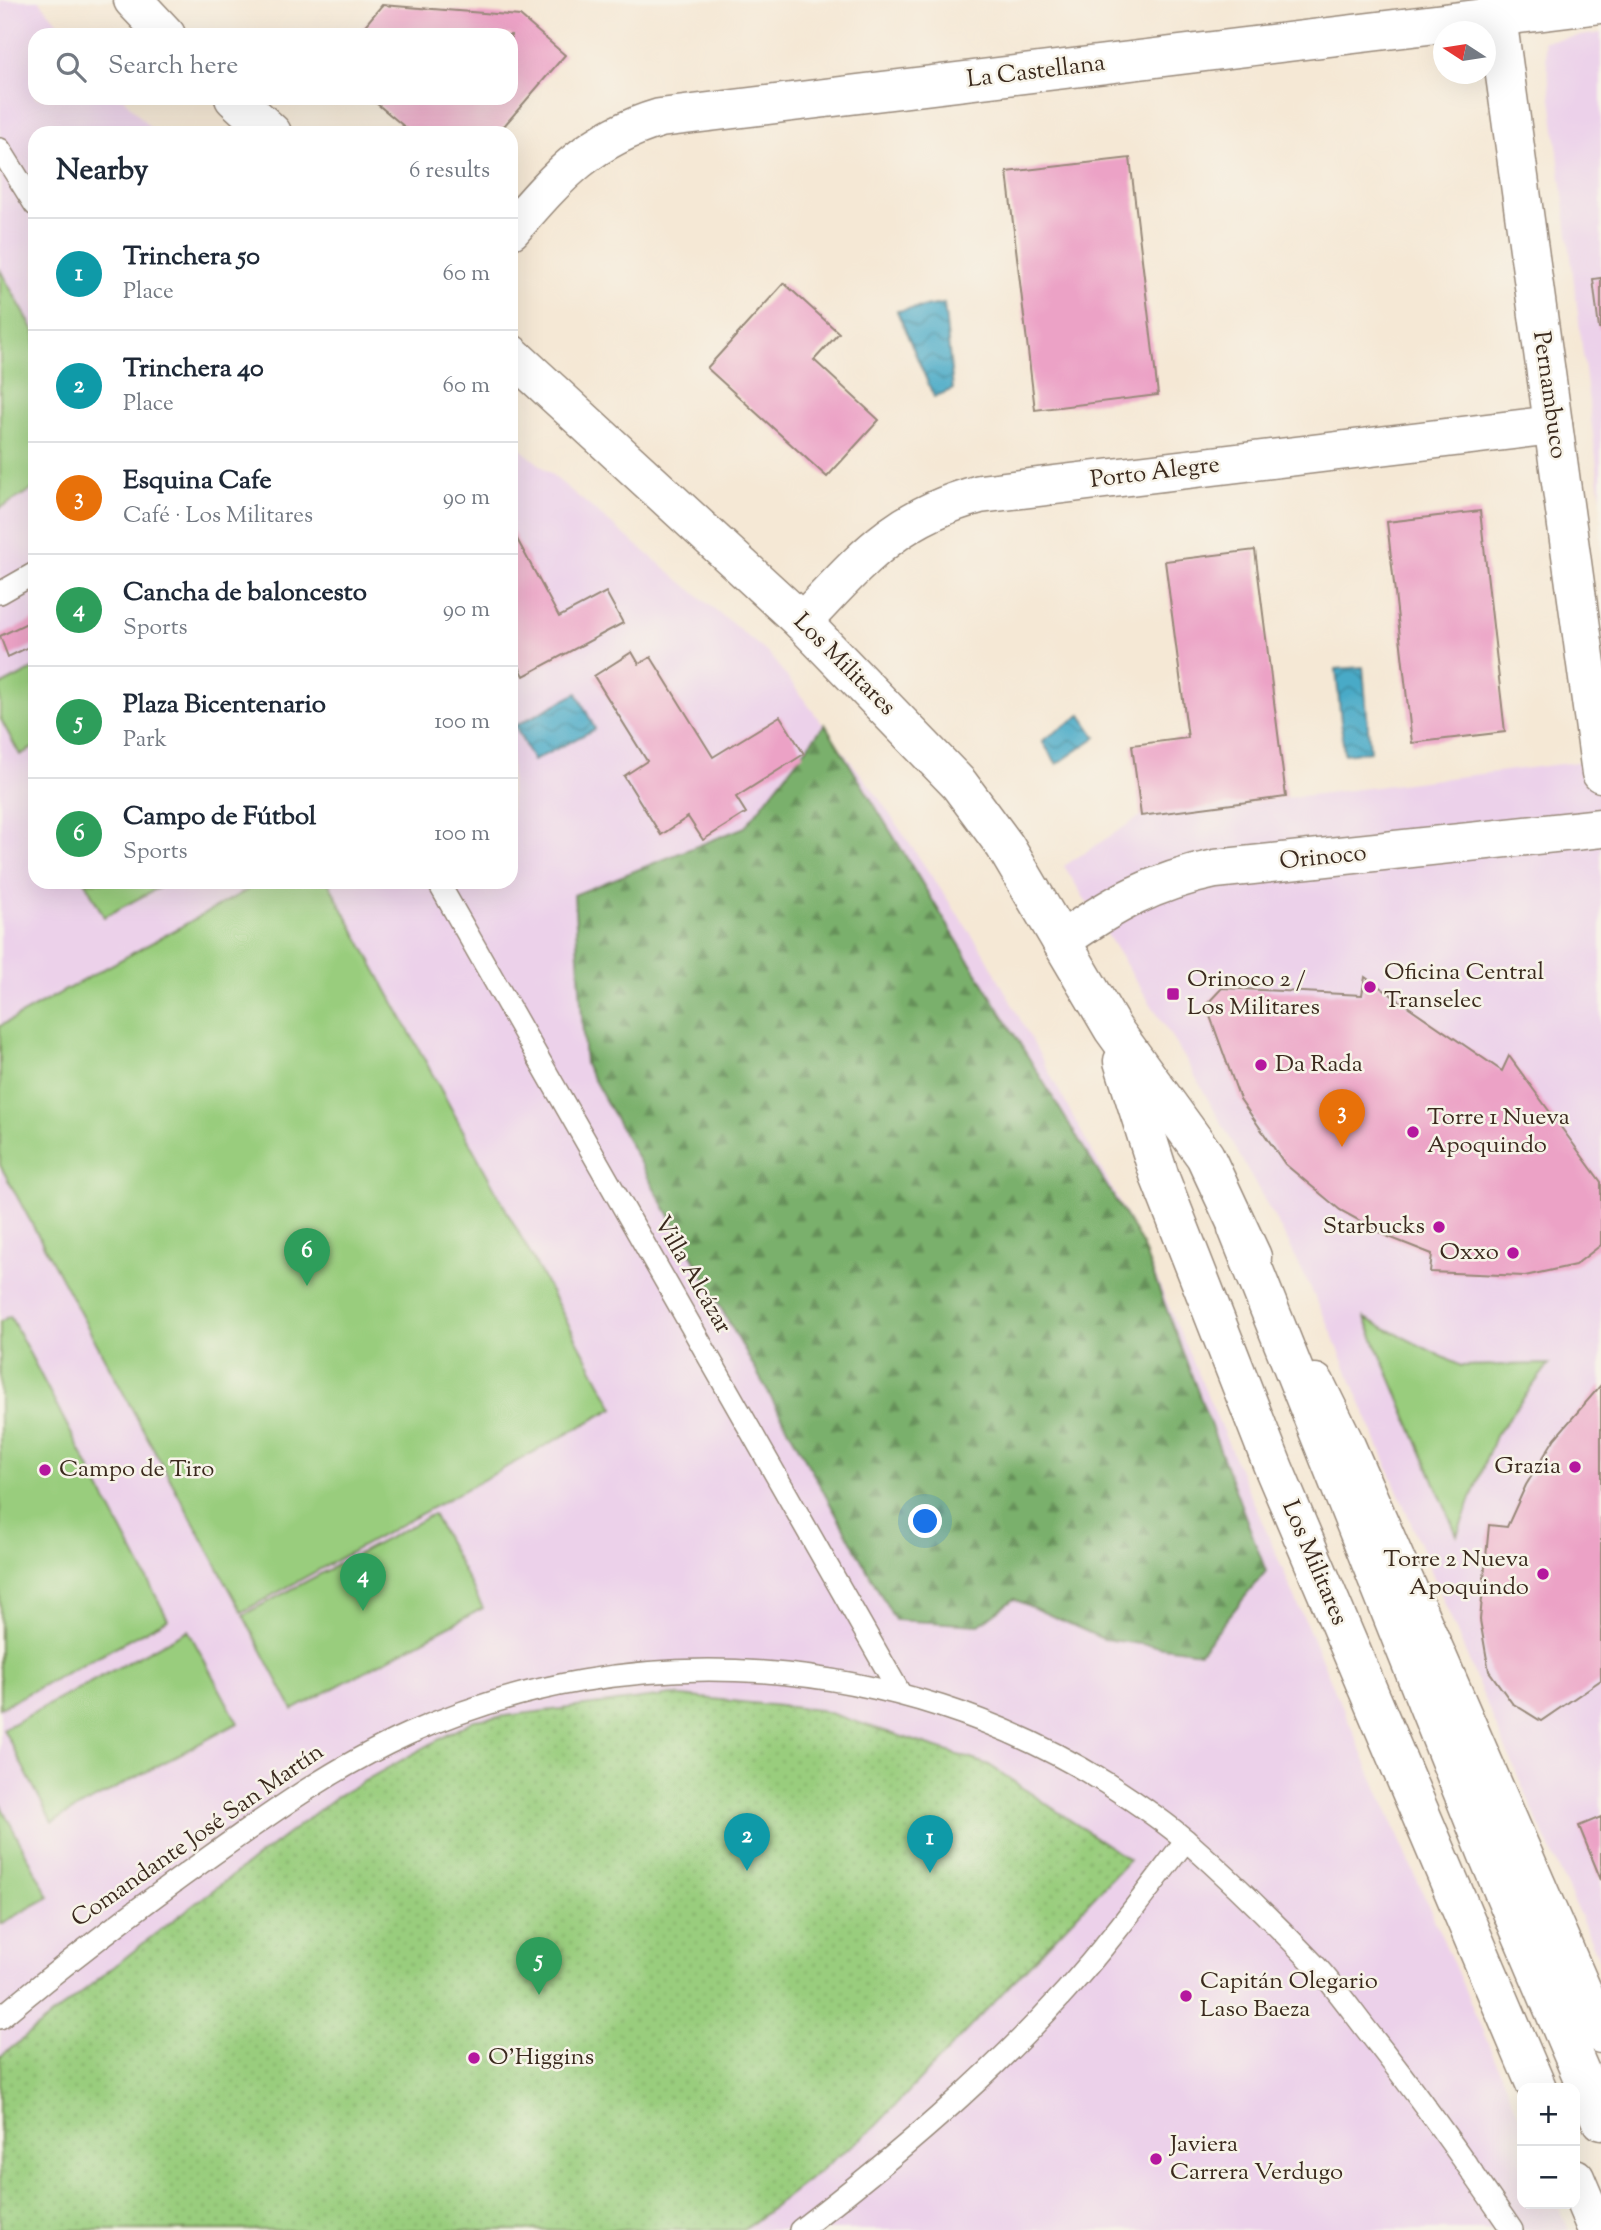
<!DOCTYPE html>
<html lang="en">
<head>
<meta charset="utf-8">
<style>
	body { margin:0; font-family:"Sorts Mill Goudy",serif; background:#f6f6f7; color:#1f2937 }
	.controls { position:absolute; right:21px; bottom:21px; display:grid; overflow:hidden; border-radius:14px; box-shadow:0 7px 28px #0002 }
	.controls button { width:63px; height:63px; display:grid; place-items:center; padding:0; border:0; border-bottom:2px solid #e0e1e3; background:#fff; color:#1f2937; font:35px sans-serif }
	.compass { position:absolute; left:1433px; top:21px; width:63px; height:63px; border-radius:50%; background:#fff; box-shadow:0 7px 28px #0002; rotate:282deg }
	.you { position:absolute; left:926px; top:1522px; width:24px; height:24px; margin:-18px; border:5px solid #fff; border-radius:50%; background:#1a73e8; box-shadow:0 0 0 10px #1a73e833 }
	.badge { display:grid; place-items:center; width:46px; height:46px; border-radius:50%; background:#0b8043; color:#fff; font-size:23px; font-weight:700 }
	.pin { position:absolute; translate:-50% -58px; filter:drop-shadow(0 2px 4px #0008) }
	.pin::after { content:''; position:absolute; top:37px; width:24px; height:21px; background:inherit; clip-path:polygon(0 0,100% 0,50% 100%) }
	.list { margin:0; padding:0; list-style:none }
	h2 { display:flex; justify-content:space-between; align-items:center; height:91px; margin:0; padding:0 28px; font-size:30px }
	h2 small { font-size:23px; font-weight:400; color:#747a83 }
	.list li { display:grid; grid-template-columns:46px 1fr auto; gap:21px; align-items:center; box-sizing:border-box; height:112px; padding:0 28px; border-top:2px solid #e0e1e3 }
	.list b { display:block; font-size:26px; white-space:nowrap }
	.list p { margin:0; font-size:23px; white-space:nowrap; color:#747a83 }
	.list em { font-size:23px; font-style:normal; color:#747a83 }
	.icon { flex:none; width:38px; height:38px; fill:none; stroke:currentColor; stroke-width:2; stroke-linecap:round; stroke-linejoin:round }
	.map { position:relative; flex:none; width:1601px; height:2230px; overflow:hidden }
	.search { position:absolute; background:#fff; box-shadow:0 7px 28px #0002; left:28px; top:28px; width:490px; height:77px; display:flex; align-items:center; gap:18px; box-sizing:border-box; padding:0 24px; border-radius:21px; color:#747a83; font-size:26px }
	.panel { position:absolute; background:#fff; box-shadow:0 7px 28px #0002; left:28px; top:126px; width:490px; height:763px; border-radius:21px }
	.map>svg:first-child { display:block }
	.built { fill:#ecd1ea }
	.grass { fill:#99cd7d; stroke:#6a7c4e; stroke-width:2 }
	.forest { fill:url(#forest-firs); stroke:#5a6d45; stroke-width:2 }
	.park { fill:url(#park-dots); stroke:#6a7c4e; stroke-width:2 }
	.water { fill:url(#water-waves); stroke:#426a72; stroke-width:2 }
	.building { fill:#eca2c6 }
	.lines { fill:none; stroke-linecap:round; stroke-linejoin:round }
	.lane-casing { stroke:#98897a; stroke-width:24 }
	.street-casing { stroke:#98897a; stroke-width:41 }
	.secondary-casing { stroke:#98897a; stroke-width:41 }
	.highway-casing { stroke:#98897a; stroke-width:41 }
	.lane { stroke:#fff; stroke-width:21 }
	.street { stroke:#fff; stroke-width:38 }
	.secondary { stroke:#fff; stroke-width:38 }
	.highway { stroke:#fff; stroke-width:38 }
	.poi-dot { fill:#b5179e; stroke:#f7f3e8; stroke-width:2.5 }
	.labels { text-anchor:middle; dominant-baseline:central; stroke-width:5; stroke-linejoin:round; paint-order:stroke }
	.street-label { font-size:24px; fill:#3b2a1e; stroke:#f7f3e8 }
	.poi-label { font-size:24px; fill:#3b2a1e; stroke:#f7f3e8; text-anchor:start }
</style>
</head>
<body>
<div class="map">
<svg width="1601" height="2230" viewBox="0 0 1601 2230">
	<defs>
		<pattern id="forest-firs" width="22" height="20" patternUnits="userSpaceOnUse" patternTransform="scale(1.75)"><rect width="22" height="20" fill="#7ab06c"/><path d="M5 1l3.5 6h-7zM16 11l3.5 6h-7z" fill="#658f58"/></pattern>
		<pattern id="park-dots" width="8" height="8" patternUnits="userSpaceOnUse" patternTransform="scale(1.75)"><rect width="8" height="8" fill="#99cd7d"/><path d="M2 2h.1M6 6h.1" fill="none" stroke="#85b06c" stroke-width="1.8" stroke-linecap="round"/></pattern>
		<pattern id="water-waves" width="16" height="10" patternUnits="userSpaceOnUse" patternTransform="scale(1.75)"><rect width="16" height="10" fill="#48aac7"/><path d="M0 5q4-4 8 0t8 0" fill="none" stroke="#3d8ba1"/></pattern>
	</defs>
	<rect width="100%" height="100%" fill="#f7f3e8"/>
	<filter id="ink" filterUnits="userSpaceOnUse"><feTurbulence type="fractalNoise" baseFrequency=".0143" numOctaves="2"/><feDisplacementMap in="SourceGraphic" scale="14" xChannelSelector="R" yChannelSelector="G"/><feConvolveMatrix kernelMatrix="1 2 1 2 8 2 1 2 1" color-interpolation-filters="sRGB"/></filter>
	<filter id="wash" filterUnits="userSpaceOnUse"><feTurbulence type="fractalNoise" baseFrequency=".00686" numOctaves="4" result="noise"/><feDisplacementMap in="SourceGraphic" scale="28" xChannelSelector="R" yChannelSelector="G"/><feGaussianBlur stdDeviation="1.57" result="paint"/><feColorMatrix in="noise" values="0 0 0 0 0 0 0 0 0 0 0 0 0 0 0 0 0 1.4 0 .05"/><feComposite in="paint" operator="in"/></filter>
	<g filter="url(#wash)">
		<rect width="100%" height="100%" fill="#f5e8d5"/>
		<g class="built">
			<path d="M0,0H39L68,35H35V98H123L155,133H35V882H511V441L770,655L876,794L986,956L1141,1242L1522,2122V2204H1558L1569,2230H0Z"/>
			<path d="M1601,33V499L1544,41Z"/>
			<path d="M1601,759V1963L1501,1738L1328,1324L1288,1242L1186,1060L1064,866L1141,816Z"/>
		</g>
		<g class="grass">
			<path d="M0,270L35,332V488L0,508Z"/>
			<path d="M35,668V747L20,755L0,718V686Z"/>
			<path d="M85,882H169L104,917Z"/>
			<path d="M262,882H328L614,1408L242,1612L0,1165V1026Z"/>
			<path d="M10,1316L168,1619L0,1708V1322Z"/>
			<path d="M1365,1318L1461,1366L1549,1364L1495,1436L1457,1535Z"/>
			<path d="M433,1514L483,1608L293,1710L243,1615Z"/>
			<path d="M188,1630L238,1723L52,1822L3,1729Z"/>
			<path d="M0,1804L49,1897L0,1924Z"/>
		</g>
		<path class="forest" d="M825,724L1141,1242L1266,1571L1200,1652L1103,1639L1014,1599L979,1625L895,1620L585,1064L574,895L745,827Z"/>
		<path class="park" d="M672,1695L820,1710L989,1765L1129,1860L873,2129L744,2230H0V2057L155,1934L339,1795L474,1720Z"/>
		<g class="water">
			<path d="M944,304L953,389L934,397L897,311Z"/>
			<path d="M1363,667L1370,751L1344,754L1336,669Z"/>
			<path d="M577,693L595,729L533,761L515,726Z"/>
			<path d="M1081,715L1096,737L1057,764L1042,741Z"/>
		</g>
		<g id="blocks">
			<g class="building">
				<path d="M382,5L520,16L565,55L498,133H412L370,98H511V35H357Z"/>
				<path d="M1130,158L1158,395L1035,410L1007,172Z"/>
				<path d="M1601,278V329H1599L1593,279Z"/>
				<path d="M784,283L839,333L814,360L879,420L827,477L707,368Z"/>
				<path d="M1480,511L1505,732L1412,743L1387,522Z"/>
				<path d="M511,528L559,617L606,592L623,623L524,676L511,651Z"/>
				<path d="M1255,550L1286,797L1141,816L1132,745L1188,738L1165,561Z"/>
				<path d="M35,619V644L8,657L0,636Z"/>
				<path d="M632,652L639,664L651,657L713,757L780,716L804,754L736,797L746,813L703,840L688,817L661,835L624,776L647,761L594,676Z"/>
				<path d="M1365,977L1502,1071L1509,1056L1601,1182V1245L1575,1265L1525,1276L1430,1272L1432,1254L1389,1237L1340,1210L1285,1164L1240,1099L1206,1005L1222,988L1362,995Z"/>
				<path d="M1601,1385V1680L1541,1721L1512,1703L1489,1671L1480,1620L1489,1525L1507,1527L1526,1485L1555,1438Z"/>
				<path d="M1601,1817V1880L1579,1826Z"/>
			</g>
		</g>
	</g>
	<g filter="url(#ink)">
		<use href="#blocks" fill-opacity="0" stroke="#98897a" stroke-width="2"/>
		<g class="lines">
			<defs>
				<g id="lane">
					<path d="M0,149L35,205"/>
					<path d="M0,593L35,573"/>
					<path d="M438,882L900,1693"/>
					<path d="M0,2018C69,1960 139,1907 212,1855C275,1810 337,1766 408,1734C632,1633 898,1653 1106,1783C1134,1801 1163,1820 1188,1842C1231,1880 1274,1922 1314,1964C1333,1984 1349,2007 1366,2029C1418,2094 1465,2161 1512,2230"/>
					<path d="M800,2230C895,2157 986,2080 1066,1991C1109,1943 1147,1891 1186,1840"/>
				</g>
				<g id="street">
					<path d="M1497,17L1601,773"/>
					<path d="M511,230C558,176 589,139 660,118L1601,4"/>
					<path d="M802,622C861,561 894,517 980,494L1553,425"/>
					<path d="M1061,941C1113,904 1153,882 1215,869L1601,828"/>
				</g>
				<g id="secondary">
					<path d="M133,0L166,35"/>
					<path d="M234,98L272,133"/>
					<path d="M511,354L802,622L959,784L1005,846L1113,1029L1205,1156L1252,1257"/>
					<path d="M1123,1061L1160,1178L1274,1469L1537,2088"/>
					<path d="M1315,1383L1346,1446L1601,2034"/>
					<path d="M1575,2178L1597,2230"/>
				</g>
				<path id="highway" d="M1237,1228L1489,1858L1601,2121"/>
			</defs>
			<use href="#lane" class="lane-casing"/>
			<use href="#street" class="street-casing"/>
			<use href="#secondary" class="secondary-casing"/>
			<use href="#highway" class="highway-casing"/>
			<use href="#lane" class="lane"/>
			<use href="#street" class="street"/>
			<use href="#secondary" class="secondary"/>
			<use href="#highway" class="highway"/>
		</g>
	</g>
	<g class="poi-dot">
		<circle cx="1370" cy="987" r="7"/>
		<rect x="1166" y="987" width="14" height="14" rx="3.5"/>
		<circle cx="1261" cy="1065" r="7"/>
		<circle cx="1413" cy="1132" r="7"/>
		<circle cx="1439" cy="1227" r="7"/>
		<circle cx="1513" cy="1253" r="7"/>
		<circle cx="1575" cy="1467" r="7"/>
		<circle cx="45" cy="1470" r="7"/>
		<circle cx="1543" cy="1574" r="7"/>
		<circle cx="1186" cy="1996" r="7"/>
		<circle cx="474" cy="2058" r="7"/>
		<circle cx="1156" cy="2159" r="7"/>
	</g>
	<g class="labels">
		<g class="street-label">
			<text transform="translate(1036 72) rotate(-7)">La Castellana</text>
			<text transform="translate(1549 395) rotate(82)">Pernambuco</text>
			<text transform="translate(1155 473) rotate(-7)">Porto Alegre</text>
			<text transform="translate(844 665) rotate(45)">Los Militares</text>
			<text transform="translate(1323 858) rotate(-6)">Orinoco</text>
			<text transform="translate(692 1275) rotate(60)">Villa Alcázar</text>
			<text transform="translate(1314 1563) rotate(67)">Los Militares</text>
			<text transform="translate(198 1836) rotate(-35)">Comandante José San Martín</text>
		</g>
		<g class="poi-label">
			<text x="1384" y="973">Oficina Central<tspan x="1384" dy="28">Transelec</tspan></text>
			<text x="1187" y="980">Orinoco 2 /<tspan x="1187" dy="28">Los Militares</tspan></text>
			<text x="1275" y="1065">Da Rada</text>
			<text x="1427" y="1118">Torre 1 Nueva<tspan x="1427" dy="28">Apoquindo</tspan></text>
			<text x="1425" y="1227" text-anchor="end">Starbucks</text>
			<text x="1499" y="1253" text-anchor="end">Oxxo</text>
			<text x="1561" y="1467" text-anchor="end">Grazia</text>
			<text x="59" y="1470">Campo de Tiro</text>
			<text x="1529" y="1560" text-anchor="end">Torre 2 Nueva<tspan x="1529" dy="28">Apoquindo</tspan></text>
			<text x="1200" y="1982">Capitán Olegario<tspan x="1200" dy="28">Laso Baeza</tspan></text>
			<text x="488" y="2058">O'Higgins</text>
			<text x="1170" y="2145">Javiera<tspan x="1170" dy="28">Carrera Verdugo</tspan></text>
		</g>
	</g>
</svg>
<div class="controls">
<button>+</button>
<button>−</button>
</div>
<svg class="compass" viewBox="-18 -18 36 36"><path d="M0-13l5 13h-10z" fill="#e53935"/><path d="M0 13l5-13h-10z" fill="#747a83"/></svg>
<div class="you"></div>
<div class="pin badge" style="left:930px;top:1873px;background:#0f9aa8">1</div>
<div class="pin badge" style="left:747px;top:1871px;background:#0f9aa8">2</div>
<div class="pin badge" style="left:1342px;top:1147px;background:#e8710a">3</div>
<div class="pin badge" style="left:363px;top:1611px;background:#2e9e5b">4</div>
<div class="pin badge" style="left:539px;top:1995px;background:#2e9e5b">5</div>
<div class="pin badge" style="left:307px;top:1286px;background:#2e9e5b">6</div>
<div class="search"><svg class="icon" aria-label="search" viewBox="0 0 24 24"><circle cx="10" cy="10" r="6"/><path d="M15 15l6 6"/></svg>Search here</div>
<section class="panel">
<h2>Nearby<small>6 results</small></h2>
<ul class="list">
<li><span class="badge" style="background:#0f9aa8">1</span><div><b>Trinchera 50</b><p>Place</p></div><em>60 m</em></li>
<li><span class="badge" style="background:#0f9aa8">2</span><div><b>Trinchera 40</b><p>Place</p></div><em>60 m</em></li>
<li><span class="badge" style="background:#e8710a">3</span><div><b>Esquina Cafe</b><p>Café · Los Militares</p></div><em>90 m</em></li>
<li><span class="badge" style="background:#2e9e5b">4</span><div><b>Cancha de baloncesto</b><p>Sports</p></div><em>90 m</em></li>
<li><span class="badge" style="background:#2e9e5b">5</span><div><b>Plaza Bicentenario</b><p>Park</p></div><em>100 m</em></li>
<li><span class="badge" style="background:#2e9e5b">6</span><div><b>Campo de Fútbol</b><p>Sports</p></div><em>100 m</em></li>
</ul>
</section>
</div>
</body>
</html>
